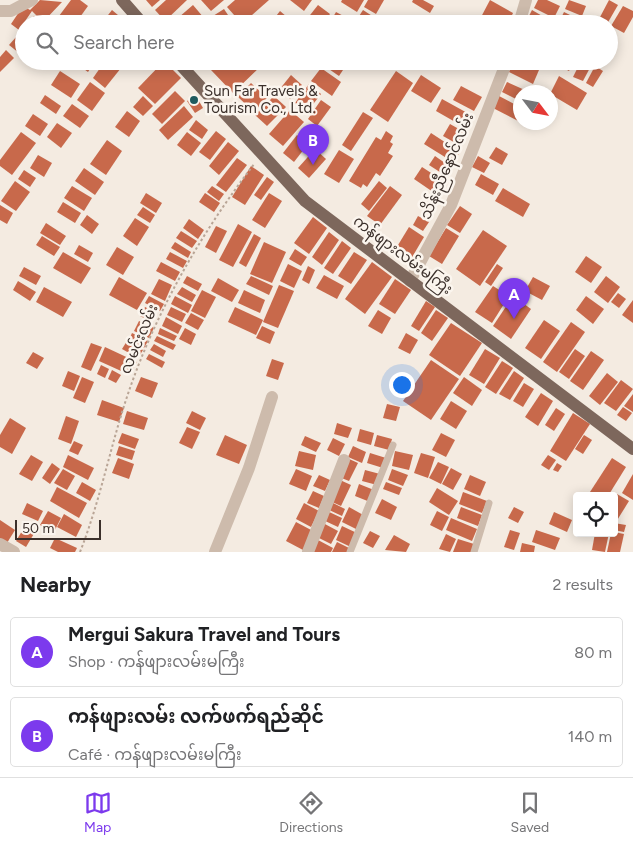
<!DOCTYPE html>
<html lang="en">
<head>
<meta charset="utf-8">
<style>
	body { margin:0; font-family:Figtree,"Noto Sans Myanmar",sans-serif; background:#f2f2f2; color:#202124 }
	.controls { position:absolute; right:15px; bottom:15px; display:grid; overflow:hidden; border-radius:5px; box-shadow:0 2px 12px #0003 }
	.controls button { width:45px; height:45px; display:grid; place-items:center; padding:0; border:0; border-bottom:1px solid #e0e0e0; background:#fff; color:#202124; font:25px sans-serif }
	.compass { position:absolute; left:513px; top:85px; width:45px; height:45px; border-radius:50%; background:#fff; box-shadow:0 2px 12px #0003; rotate:122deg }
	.scale { position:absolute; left:15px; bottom:12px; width:86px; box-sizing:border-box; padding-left:5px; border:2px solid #3b302b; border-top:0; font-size:14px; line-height:18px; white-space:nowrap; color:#3b302b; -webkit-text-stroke:4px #fbf5ee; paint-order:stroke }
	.you { position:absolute; left:401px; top:384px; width:18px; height:18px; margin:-12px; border:4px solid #fff; border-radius:50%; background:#1a73e8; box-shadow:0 0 0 8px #1a73e833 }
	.badge { display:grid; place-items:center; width:32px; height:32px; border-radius:50%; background:#7c3aed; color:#fff; font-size:16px; font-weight:700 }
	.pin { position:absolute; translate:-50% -41px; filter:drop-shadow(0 1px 2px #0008) }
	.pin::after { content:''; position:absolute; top:26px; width:18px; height:15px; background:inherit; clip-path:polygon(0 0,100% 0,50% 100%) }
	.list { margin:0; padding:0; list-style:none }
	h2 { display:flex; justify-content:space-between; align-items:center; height:65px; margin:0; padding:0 20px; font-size:21px }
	h2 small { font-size:16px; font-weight:400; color:#757577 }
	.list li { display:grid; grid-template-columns:32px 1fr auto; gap:15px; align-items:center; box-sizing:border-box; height:70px; margin:0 10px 10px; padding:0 10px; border:1px solid #e0e0e0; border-radius:5px }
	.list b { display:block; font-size:19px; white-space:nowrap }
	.list p { margin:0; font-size:16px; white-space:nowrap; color:#757577 }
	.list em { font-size:16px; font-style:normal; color:#757577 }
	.icon { flex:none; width:28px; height:28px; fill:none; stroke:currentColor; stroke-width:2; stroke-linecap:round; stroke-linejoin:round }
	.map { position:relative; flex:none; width:633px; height:552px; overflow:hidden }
	.search { position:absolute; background:#fff; box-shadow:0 2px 12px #0003; left:15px; right:15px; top:15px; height:55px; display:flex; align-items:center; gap:12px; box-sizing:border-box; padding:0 18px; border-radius:28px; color:#757577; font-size:19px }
	.sheet { height:225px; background:#fff }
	nav { display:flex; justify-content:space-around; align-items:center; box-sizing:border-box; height:70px; border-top:1px solid #e0e0e0; background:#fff; font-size:14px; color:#757577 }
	nav a { display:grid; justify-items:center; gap:2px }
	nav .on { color:#7c3aed }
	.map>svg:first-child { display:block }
	.building { fill:#c8694b }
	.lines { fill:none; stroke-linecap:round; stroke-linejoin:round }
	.path { stroke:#b9a596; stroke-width:2; stroke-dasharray:2.5 2.5; stroke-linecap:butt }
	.service { stroke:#cdbbac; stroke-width:7 }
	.minor { stroke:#cdbbac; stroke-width:12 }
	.primary { stroke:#7d675c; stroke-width:12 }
	.poi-dot { fill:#1f5a5e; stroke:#fbf5ee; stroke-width:2 }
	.labels { text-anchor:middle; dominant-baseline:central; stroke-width:5; stroke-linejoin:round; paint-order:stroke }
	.poi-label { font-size:15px; fill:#3b302b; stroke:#fbf5ee; text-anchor:start }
	.street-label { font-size:15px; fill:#3b302b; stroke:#fbf5ee }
</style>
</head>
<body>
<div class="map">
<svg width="633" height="552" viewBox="0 0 633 552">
	<rect width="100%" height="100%" fill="#f4ebe1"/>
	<g class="building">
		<path d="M40,0L62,2L43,22L32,11L19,30L11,24L23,6L30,10Z"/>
		<path d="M71,0H80L88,6L75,24H53Z"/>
		<path d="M146,0H160L152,7Z"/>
		<path d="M166,0H187L165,21L155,10Z"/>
		<path d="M201,0H224L211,11Z"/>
		<path d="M235,0H269L242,24L227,7Z"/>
		<path d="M290,0H312L304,11Z"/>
		<path d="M342,0H364L357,12L341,2Z"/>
		<path d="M368,0H384L376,14L364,7Z"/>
		<path d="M413,0H423L434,6L430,13L412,2Z"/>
		<path d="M490,0L513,13L508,24H489L480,19Z"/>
		<path d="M538,0H547L560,6L554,18L534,8Z"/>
		<path d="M569,0L586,6L582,16L565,9Z"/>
		<path d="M609,0L618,5L607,24L599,19Z"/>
		<path d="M193,5L204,18L198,24H171Z"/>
		<path d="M318,5L330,14L323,24H303Z"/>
		<path d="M623,6L633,11V17L624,33L611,26Z"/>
		<path d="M224,9L230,18L219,24L213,16Z"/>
		<path d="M112,10L125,21L122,24H101Z"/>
		<path d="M363,10L380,21L378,24H354Z"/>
		<path d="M532,10L556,24H529L526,22Z"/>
		<path d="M280,11L294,23L293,24H270Z"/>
		<path d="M336,12L351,20L349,24H329Z"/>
		<path d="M564,12L578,19L575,24H568L560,20Z"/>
		<path d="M385,15L396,21L395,24H380Z"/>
		<path d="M34,16L43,24H27Z"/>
		<path d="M588,18L599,24H585Z"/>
		<path d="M24,28V47L19,53L9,45Z"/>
		<path d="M609,41L616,45L609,56Z"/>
		<path d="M6,50L14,58L0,72V57Z"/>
		<path d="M73,61H95L88,72Z"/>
		<path d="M105,61H111L121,68L105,88L93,78Z"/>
		<path d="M138,61H156L147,70Z"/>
		<path d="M164,61L181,78L155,104L138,88Z"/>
		<path d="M220,61H225L231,68L239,61H266L233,93L211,70Z"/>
		<path d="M326,61H349L339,76L323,65Z"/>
		<path d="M514,61H523L539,70L533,84L509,72Z"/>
		<path d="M559,61H574L569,71L557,65Z"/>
		<path d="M581,61L592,64L583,81L573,77Z"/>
		<path d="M595,66L603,71L593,87L586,83Z"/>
		<path d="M321,68L341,82L332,96L311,81Z"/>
		<path d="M60,71L80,84L71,98L51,85Z"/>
		<path d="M396,71L413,83L388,122L370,110Z"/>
		<path d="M291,75L302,85L290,99L279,90Z"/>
		<path d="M421,75L441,88L431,103L411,91Z"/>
		<path d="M559,76L587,93L577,110L550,94Z"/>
		<path d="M90,82L105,93L92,111L77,100Z"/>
		<path d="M507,82L527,91L520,92V101L502,92Z"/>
		<path d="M251,83L267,98L254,112L238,97Z"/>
		<path d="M309,84L321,94L307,112L295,103Z"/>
		<path d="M461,86L482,97L474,111L453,100Z"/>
		<path d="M175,91L185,101L162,124L152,114Z"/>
		<path d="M45,95L61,106L56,114L40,103Z"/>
		<path d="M143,96L153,106L143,116L133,107Z"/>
		<path d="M196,96L203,108L195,113L187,101Z"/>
		<path d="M274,96L286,107L267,126L255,115Z"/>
		<path d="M499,96L520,107V122L493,108Z"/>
		<path d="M442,99L471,115L464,127L436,111Z"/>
		<path d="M321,100L331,107L317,126L308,119Z"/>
		<path d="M72,104L89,116L80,128L63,116Z"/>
		<path d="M184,106L193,117L168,140L159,130Z"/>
		<path d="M290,110L304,122L283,146L269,134Z"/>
		<path d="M127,111L140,121L129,137L115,127Z"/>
		<path d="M363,112L373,118L351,151L342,145Z"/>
		<path d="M33,114L48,124L40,136L25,126Z"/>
		<path d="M196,120L208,130L202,139L189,130Z"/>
		<path d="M57,123L72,133L61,148L47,137Z"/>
		<path d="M450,124L466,133L459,145L443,136Z"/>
		<path d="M216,131L226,139L210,160L199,152Z"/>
		<path d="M386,131L393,136L390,142L393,144L388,153L393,156L380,176L376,173L367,187L363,184L361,188L349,181L376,137L381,140Z"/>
		<path d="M21,132L36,143L12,175L0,166V160Z"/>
		<path d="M187,132L201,143L191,156L177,145Z"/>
		<path d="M431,133L460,152L453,162L424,144Z"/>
		<path d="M297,135L308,144L294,162L283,153Z"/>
		<path d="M107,140L122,151L106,175L90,164Z"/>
		<path d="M228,142L239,151L219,175L209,166Z"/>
		<path d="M496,147L508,154L502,165L489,158Z"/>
		<path d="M315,149L326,159L309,178L298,168Z"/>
		<path d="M339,150L354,159L339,183L324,174Z"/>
		<path d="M38,155L52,163L44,177L30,168Z"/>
		<path d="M435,156L452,168L446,176L429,165Z"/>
		<path d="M478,156L490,163L484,173L472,167Z"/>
		<path d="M237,158L247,165L226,192L216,185Z"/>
		<path d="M251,166L264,175L245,205L232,197Z"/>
		<path d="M422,167L442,180L433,192L414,179Z"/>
		<path d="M84,168L104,182L95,195L75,181Z"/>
		<path d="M24,170L36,178L30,187L18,179Z"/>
		<path d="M481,174L499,184L493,195L475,185Z"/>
		<path d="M267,177L274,182L261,200L254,195Z"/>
		<path d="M15,181L30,192L16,211L1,201Z"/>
		<path d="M379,181L387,188L369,211L361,204Z"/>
		<path d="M72,186L92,198L84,211L64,198Z"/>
		<path d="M212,186L224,194L219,201L207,192Z"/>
		<path d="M390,186L402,195L380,225L367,216Z"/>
		<path d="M503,188L530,204L523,217L495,201Z"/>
		<path d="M146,193L162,203L156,213L140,203Z"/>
		<path d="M205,193L220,203L214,212L199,202Z"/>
		<path d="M269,193L282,201L265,228L252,220Z"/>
		<path d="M63,202L81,213L75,223L57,212Z"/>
		<path d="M0,205L13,213L7,224L0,220Z"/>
		<path d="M460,206L472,214L460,233L447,225Z"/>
		<path d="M143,207L155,215L150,223L137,215Z"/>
		<path d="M87,215L99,224L92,234L80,225Z"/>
		<path d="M418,216L429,222L423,231L413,225Z"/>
		<path d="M313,217L327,228L309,254L294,243Z"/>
		<path d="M135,218L149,227L137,246L123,236Z"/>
		<path d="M189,219L204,230L198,239L183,228Z"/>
		<path d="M46,223L66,236L60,245L40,233Z"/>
		<path d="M238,224L252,232L233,267L219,260Z"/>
		<path d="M216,226L227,231L216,253L205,247Z"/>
		<path d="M409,227L424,237L411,259L395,250Z"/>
		<path d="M446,228L459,236L442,264L429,256Z"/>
		<path d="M483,230L507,246L480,286L456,269Z"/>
		<path d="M181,231L197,241L192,248L176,238Z"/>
		<path d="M329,232L339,240L322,265L312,257Z"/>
		<path d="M254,234L261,238L246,267L239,263Z"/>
		<path d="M42,236L60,247L54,256L36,245Z"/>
		<path d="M342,241L351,248L333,274L324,268Z"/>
		<path d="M175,242L191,252L188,258L171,248Z"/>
		<path d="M264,242L286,252L272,283L250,274Z"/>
		<path d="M79,245L93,253L88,262L74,254Z"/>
		<path d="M117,247L134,257L123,275L106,265Z"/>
		<path d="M295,249L307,257L301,266L289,259Z"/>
		<path d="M63,252L91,268L81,284L53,268Z"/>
		<path d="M170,252L187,261L183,268L166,259Z"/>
		<path d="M354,252L367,260L351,284L338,276Z"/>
		<path d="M586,256L602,267L591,283L575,272Z"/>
		<path d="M161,262L180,272L175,281L156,271Z"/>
		<path d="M372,262L392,277L365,314L345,299Z"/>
		<path d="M288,264L302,271L294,288L280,281Z"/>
		<path d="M497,264L503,268L491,286L485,282Z"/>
		<path d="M308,266L315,270L309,284L302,280Z"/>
		<path d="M24,267L41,276L36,285L19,276Z"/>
		<path d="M324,275L344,286L337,299L316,288Z"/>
		<path d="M187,276L202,284L198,291L183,283Z"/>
		<path d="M251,276L273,286L269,295L246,284Z"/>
		<path d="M606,276L620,287L608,303L594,292Z"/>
		<path d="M119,277L147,293L137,310L109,295Z"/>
		<path d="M533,277L550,286L542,300L525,291Z"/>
		<path d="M218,278L239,290L232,302L211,291Z"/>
		<path d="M159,279L172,285L165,301L151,294Z"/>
		<path d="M395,279L411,290L395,314L379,304Z"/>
		<path d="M18,281L36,292L30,301L13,290Z"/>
		<path d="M279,285L294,291L278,328L263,322Z"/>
		<path d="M493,286L509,296L492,323L475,312Z"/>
		<path d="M44,287L72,302L63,317L36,302Z"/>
		<path d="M182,287L196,295L192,302L177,294Z"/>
		<path d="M202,290L216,297L205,318L191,311Z"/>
		<path d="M244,290L265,300L260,313L238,303Z"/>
		<path d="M618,293L626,299L619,308L611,302Z"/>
		<path d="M149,296L164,304L160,311L145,303Z"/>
		<path d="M175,296L192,305L188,313L171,304Z"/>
		<path d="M513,296L531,309L511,339L493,326Z"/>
		<path d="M586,296L604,309L593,324L576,310Z"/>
		<path d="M633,300V323L622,315Z"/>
		<path d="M426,301L435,307L419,331L411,326Z"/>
		<path d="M145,307L155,312L150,321L140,316Z"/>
		<path d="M171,307L186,314L182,322L167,315Z"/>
		<path d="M235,307L263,320L256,335L228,322Z"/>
		<path d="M378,310L391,318L382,334L368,326Z"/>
		<path d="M436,310L448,318L432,341L421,333Z"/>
		<path d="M191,313L204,320L198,330L185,323Z"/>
		<path d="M166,317L182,326L178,334L162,326Z"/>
		<path d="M544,320L560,331L541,359L525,348Z"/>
		<path d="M139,321L154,328L149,338L134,331Z"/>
		<path d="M571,322L585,332L557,372L543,362Z"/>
		<path d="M451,323L482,343L460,376L429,355Z"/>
		<path d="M262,326L275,332L270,344L256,338Z"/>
		<path d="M160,328L177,336L174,341L158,334Z"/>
		<path d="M185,328L196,334L191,345L179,339Z"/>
		<path d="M132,333L148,341L144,348L129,340Z"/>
		<path d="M406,333L418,340L410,354L398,348Z"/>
		<path d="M157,336L176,345L173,350L154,341Z"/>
		<path d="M127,341L143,350L138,358L122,349Z"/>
		<path d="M91,343L102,347L91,371L81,367Z"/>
		<path d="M154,344L166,351L163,357L150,350Z"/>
		<path d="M105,347L137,362L130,375L99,361Z"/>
		<path d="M485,349L500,358L484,384L469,375Z"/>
		<path d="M575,349L585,356L569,379L559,372Z"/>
		<path d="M591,351L604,360L583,390L570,381Z"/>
		<path d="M33,352L44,358L37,369L26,363Z"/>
		<path d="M149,354L165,362L162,368L146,359Z"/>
		<path d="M272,359L284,363L278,380L266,376Z"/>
		<path d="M431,360L459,379L431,420L403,401Z"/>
		<path d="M502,361L513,368L496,394L485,387Z"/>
		<path d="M101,365L109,369L105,378L97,374Z"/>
		<path d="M112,370L121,375L116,383L108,379Z"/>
		<path d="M68,371L80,376L74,391L62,386Z"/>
		<path d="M514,371L524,378L510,400L499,394Z"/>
		<path d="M607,373L618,382L600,405L589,396Z"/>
		<path d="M82,377L94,382L85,403L73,398Z"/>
		<path d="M141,377L158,383L152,398L135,391Z"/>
		<path d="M464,377L482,390L472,406L453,393Z"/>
		<path d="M621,380L633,389L616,411L604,403Z"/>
		<path d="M524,383L534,389L523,407L513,401Z"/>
		<path d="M541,393L553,401L538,426L525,417Z"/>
		<path d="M633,394V412L624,406Z"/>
		<path d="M102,400L124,408L119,422L97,415Z"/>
		<path d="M451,401L467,411L456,429L440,419Z"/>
		<path d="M387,404L400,407L396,421L383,418Z"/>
		<path d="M623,407L632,413L626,421L617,415Z"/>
		<path d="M556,408L565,414L554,431L545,425Z"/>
		<path d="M127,411L148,418L144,430L123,424Z"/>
		<path d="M192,411L206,418L200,430L186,423Z"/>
		<path d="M573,413L590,424L566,461L550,451Z"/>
		<path d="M66,416L79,421L71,444L58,439Z"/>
		<path d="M10,418L26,428L12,454L0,447V435Z"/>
		<path d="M337,423L352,428L348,438L334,434Z"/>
		<path d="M187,427L200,432L192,449L179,443Z"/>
		<path d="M360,429L374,433L371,445L357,441Z"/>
		<path d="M122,433L139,439L135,449L118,443Z"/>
		<path d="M441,433L455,440L446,457L432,450Z"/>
		<path d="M225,435L247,445L239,464L216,455Z"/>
		<path d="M377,435L392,439L389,450L374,446Z"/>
		<path d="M584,435L592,440L583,454L575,449Z"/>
		<path d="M305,436L321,443L316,452L301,445Z"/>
		<path d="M333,438L345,444L339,456L327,450Z"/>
		<path d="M74,441L83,445L78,455L69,451Z"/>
		<path d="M119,446L135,451L132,460L116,455Z"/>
		<path d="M353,446L366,452L362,463L348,457Z"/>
		<path d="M299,451L316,455L313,470L295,466Z"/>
		<path d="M395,451L413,455L409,470L392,466Z"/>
		<path d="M370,453L386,458L383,468L367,463Z"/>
		<path d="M421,453L435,457L428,478L414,473Z"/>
		<path d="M31,455L43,462L32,481L19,474Z"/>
		<path d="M68,455L94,468L88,480L63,467Z"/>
		<path d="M548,455L556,460L549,470L541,465Z"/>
		<path d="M118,458L134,464L129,479L112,473Z"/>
		<path d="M347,458L358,463L349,481L339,477Z"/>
		<path d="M612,458L626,467L608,496H596L590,492Z"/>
		<path d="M438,462L449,467L441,484L429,478Z"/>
		<path d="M52,463L60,469L50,484L42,478Z"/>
		<path d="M557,463L562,466L558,472L553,470Z"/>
		<path d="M451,468L462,474L453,490L442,484Z"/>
		<path d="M63,469L75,476L67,490L54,483Z"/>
		<path d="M296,469L312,476L306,491L289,484Z"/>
		<path d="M392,469L408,475L403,486L388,480Z"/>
		<path d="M365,470L380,474L377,485L362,481Z"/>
		<path d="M633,474V500L622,493Z"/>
		<path d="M319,475L330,480L325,491L313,486Z"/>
		<path d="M470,475L486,482L480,496L464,489Z"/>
		<path d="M340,480L351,485L341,506L330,501Z"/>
		<path d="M82,482L96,490L90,501L76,493Z"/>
		<path d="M386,482L402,488L399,495L383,489Z"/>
		<path d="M359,484L374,490L370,502L355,496Z"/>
		<path d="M57,487L87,503L79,518L50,501Z"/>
		<path d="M437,488L458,501L449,515L429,502Z"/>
		<path d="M313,491L324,496L319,508L307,503Z"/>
		<path d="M463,492L487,501L482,513L459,504Z"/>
		<path d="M617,494L629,501L616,522L614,521V499Z"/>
		<path d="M382,499L397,507L391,520L375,513Z"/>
		<path d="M331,502L345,509L342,516L327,509Z"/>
		<path d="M27,503L43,511L38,521L22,514Z"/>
		<path d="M304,503L319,511L311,527L296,519Z"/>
		<path d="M349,507L365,516L358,530L342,522Z"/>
		<path d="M461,507L482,515L478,526L457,518Z"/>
		<path d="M514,507L524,512L518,523L508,518Z"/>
		<path d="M48,511L61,518L54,532L40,525Z"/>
		<path d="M327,511L342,518L338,527L323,520Z"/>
		<path d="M437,511L449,517L442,531L430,525Z"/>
		<path d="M554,512L572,520L567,532L549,524Z"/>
		<path d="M64,514L82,525L76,537L57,527Z"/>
		<path d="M451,518L477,529L472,541L446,530Z"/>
		<path d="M0,520L15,530L7,543L0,539Z"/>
		<path d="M296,522L313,531L303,550L286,541Z"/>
		<path d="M323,523L338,531L331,544L315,536Z"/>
		<path d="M614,523L626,525L624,532L614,530Z"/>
		<path d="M25,526L35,532L26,547L16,541Z"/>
		<path d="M342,526L359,534L353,548L336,540Z"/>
		<path d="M510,530L520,533L514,550L504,547Z"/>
		<path d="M536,530L560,538L555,550L532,542Z"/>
		<path d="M370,531L380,536L373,548L363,543Z"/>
		<path d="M614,532L624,534L620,552H607L611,533Z"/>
		<path d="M595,533H609L605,552L592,550Z"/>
		<path d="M446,534L456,539L450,552L439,549Z"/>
		<path d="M394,535L410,544L406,552L385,550Z"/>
		<path d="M55,538L77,548L75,552H58L50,548Z"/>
		<path d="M458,539L474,544L471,552H453Z"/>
		<path d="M318,540L333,548L331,552H312Z"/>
		<path d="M337,542L353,550L352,552H332Z"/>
		<path d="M522,543L535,546L534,552H520Z"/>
	</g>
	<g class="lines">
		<path class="path" d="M80,552C101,499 111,442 130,388C158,308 203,230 255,163"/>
		<g class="service">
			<path d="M350,552L393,445"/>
			<path d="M474,552L489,503"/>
		</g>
		<g class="minor">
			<path d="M0,11H11L32,0"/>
			<path d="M519,24L526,0"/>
			<path d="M410,281L451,205L507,61"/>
			<path d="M0,544L14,552"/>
			<path d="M215,552L249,468L272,397"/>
			<path d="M308,552L344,460"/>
		</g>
		<g class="primary">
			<path d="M122,0L143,24"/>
			<path d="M177,61L305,201L633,449"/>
		</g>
	</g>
	<circle class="poi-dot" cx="194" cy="100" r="5"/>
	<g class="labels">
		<g class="poi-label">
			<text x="204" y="91">Sun Far Travels &amp;<tspan x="204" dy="17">Tourism Co., Ltd.</tspan></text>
		</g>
		<g class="street-label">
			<text transform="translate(447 166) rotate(-67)">သိန်းညီနောင်လမ်း</text>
			<text transform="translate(403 255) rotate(37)">ကန်ဖျားလမ်းမကြီး</text>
			<text transform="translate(139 339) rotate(-67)">လမင်းလမ်း</text>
		</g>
	</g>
</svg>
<div class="controls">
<button><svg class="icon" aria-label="locate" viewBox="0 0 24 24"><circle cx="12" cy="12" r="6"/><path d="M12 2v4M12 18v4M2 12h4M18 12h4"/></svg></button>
</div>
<svg class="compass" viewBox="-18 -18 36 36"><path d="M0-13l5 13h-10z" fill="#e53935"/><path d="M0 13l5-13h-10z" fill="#757577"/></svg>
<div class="scale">50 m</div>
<div class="you"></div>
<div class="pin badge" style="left:514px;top:319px">A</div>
<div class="pin badge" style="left:313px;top:165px">B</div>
<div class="search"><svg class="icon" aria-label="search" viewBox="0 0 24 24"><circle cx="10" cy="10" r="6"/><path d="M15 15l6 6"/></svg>Search here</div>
</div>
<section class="sheet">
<h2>Nearby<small>2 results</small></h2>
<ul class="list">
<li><span class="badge">A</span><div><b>Mergui Sakura Travel and Tours</b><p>Shop · ကန်ဖျားလမ်းမကြီး</p></div><em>80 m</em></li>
<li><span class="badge">B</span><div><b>ကန်ဖျားလမ်း လက်ဖက်ရည်ဆိုင်</b><p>Café · ကန်ဖျားလမ်းမကြီး</p></div><em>140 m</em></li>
</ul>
</section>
<nav>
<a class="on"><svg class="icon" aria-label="map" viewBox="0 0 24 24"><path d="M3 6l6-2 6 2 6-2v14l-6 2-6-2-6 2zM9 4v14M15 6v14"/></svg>Map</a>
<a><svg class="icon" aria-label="directions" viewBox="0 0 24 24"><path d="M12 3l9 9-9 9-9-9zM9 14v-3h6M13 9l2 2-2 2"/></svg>Directions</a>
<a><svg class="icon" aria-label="saved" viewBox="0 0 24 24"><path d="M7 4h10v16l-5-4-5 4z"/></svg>Saved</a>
</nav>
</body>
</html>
